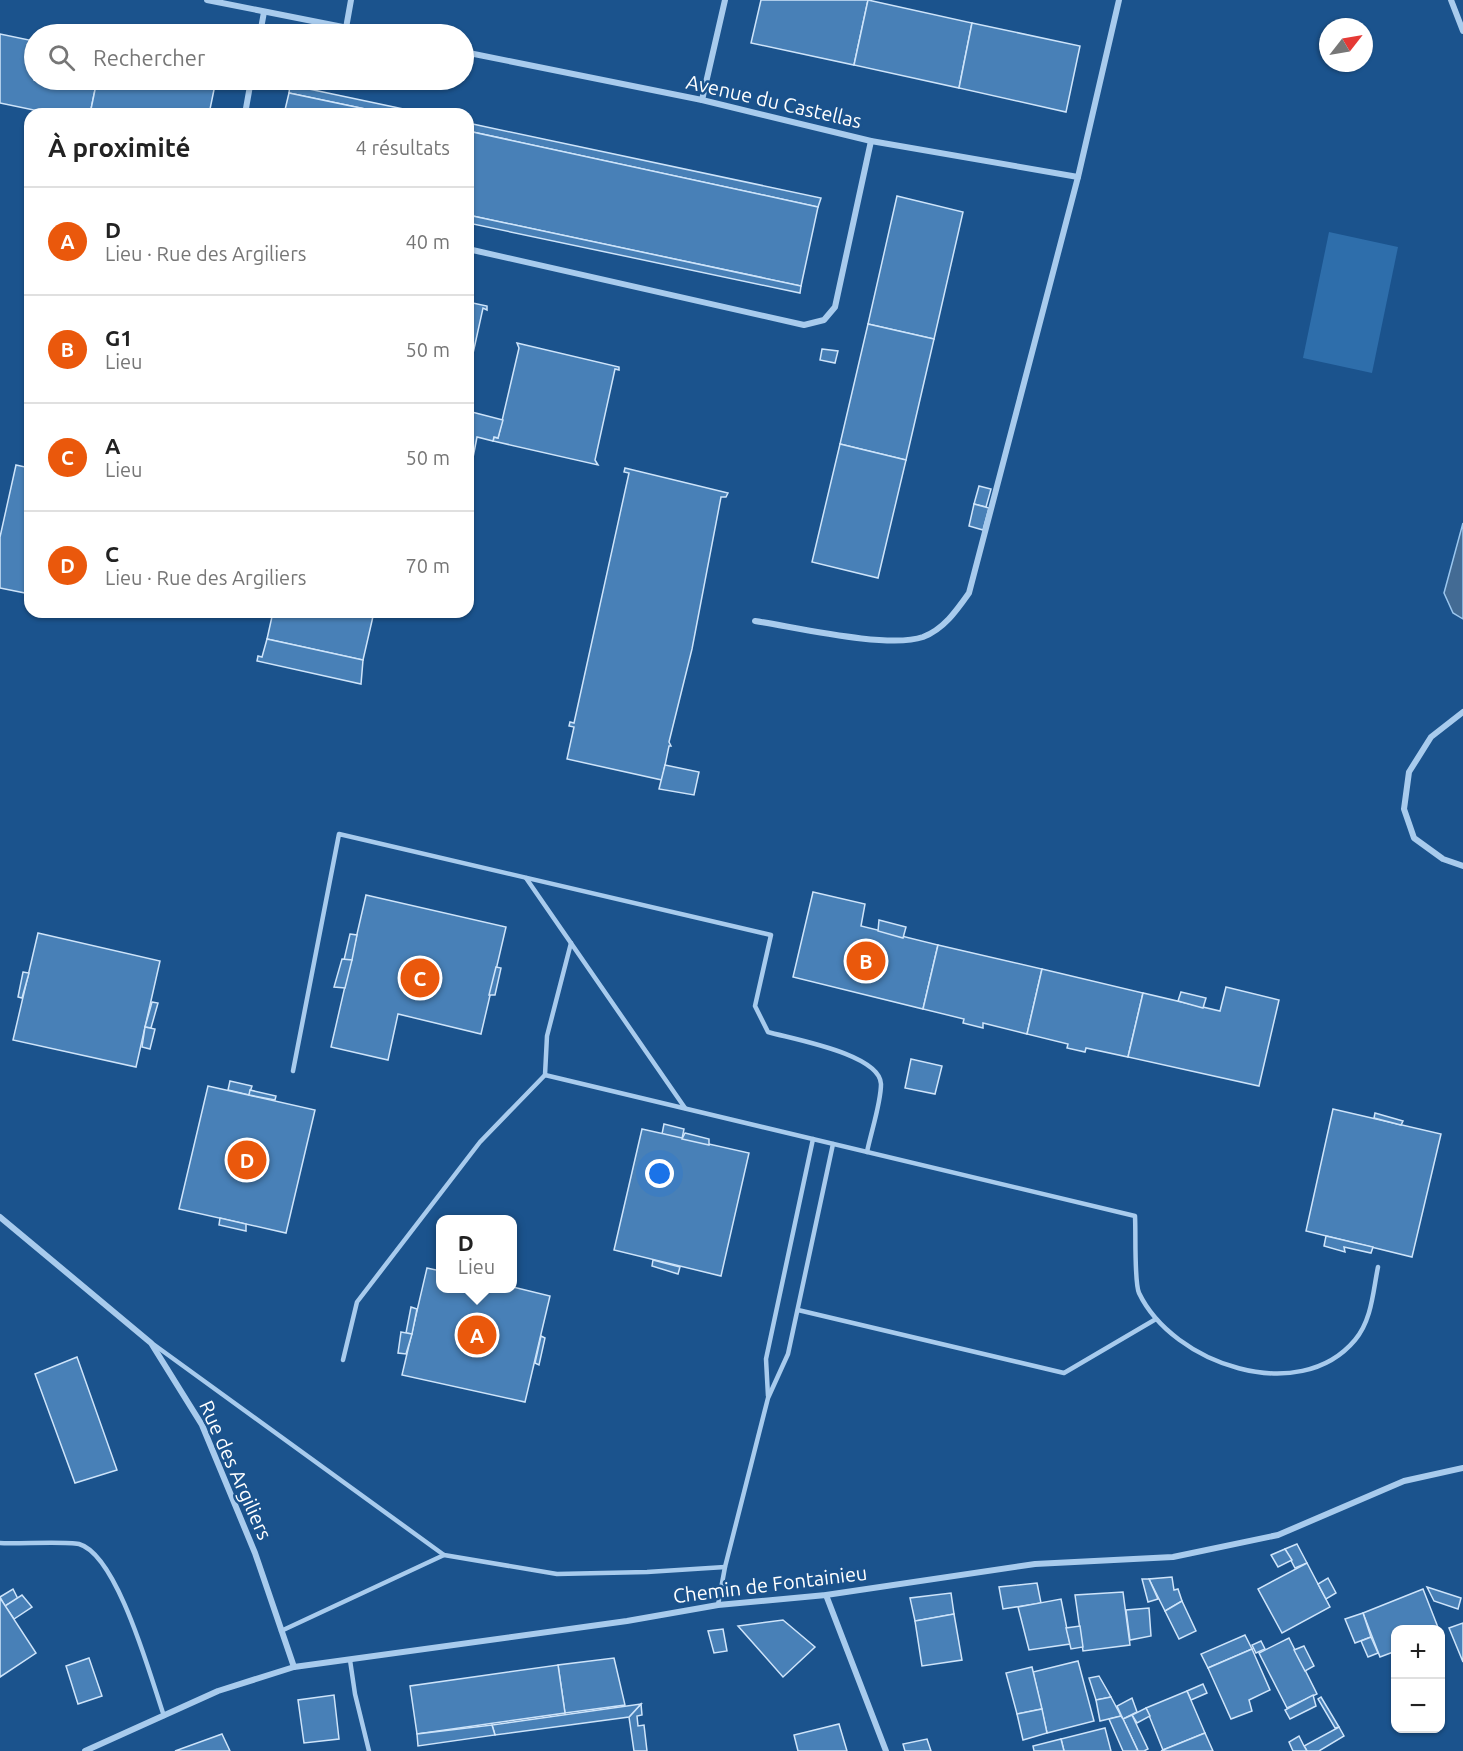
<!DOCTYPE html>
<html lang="fr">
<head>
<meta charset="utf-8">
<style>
	body { margin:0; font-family:Ubuntu,sans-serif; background:#f2f2f2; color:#222 }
	.controls { position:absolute; right:18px; bottom:18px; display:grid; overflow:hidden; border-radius:12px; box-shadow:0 2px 4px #0004 }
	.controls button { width:54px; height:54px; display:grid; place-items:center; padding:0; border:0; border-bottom:2px solid #e0e0e0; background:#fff; color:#222; font:30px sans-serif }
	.compass { position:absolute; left:1319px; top:18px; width:54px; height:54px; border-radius:50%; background:#fff; box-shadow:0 2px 4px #0004; rotate:59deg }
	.you { position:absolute; left:660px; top:1174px; width:21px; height:21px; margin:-15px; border:4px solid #fff; border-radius:50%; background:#1a73e8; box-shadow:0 0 0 9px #1a73e833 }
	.badge { display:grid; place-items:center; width:39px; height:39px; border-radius:50%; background:#ea580c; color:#fff; font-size:20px; font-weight:700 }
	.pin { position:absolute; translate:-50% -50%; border:3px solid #fff; box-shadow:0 2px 6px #0006 }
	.popup { position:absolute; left:436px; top:1215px; width:81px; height:78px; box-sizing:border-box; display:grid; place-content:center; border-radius:12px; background:#fff; filter:drop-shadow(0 2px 4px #0005); font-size:20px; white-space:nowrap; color:#767676 }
	.popup b { font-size:22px; color:#222 }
	.popup::after { content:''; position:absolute; left:50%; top:100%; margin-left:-12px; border:12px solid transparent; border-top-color:#fff }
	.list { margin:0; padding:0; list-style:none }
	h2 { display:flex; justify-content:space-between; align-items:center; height:78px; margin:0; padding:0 24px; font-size:26px }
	h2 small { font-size:20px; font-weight:400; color:#767676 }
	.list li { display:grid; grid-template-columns:39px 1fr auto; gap:18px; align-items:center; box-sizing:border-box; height:108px; padding:0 24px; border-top:2px solid #e0e0e0 }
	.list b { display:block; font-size:22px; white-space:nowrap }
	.list p { margin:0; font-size:20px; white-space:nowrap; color:#767676 }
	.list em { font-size:20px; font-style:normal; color:#767676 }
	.icon { flex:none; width:33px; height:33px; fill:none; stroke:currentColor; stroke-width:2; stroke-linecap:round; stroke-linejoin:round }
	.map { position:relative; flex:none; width:1463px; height:1751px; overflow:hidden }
	.search { position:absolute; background:#fff; box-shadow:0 2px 4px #0004; left:24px; top:24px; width:450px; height:66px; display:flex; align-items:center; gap:15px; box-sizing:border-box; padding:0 21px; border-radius:33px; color:#767676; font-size:22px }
	.panel { position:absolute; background:#fff; box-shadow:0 2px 4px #0004; left:24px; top:108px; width:450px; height:510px; border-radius:18px }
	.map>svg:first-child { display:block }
	.green { fill:#2e6eab }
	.water { fill:#436b94; stroke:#9bc7ef; stroke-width:1.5 }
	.building { fill:#4880b7; stroke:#cee4fa; stroke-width:1.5 }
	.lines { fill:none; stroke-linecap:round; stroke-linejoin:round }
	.service { stroke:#a8cbed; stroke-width:4.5 }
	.minor { stroke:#a8cbed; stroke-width:6 }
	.labels { text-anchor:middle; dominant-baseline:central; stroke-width:5; stroke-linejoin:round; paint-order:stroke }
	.street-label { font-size:20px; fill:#fff; stroke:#1b538d }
</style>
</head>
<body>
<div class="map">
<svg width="1463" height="1751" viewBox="0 0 1463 1751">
	<rect width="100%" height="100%" fill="#1b538d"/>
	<path class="green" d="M1329,232L1398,247L1372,373L1303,358Z"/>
	<path class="water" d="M1463,523V619L1453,613L1444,593Z"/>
	<g class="building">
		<path d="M761,0H868L854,65L751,43Z"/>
		<path d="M868,0L972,23L959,88L854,65Z"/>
		<path d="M972,23L1080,46L1066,112L959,88Z"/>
		<path d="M0,34L34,41V80H97L90,114H53L0,103Z"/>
		<path d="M97,80H216L209,114H90Z"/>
		<path d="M290,85L427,114H389L289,93Z"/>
		<path d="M289,93L389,114H284Z"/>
		<path d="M468,123L821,198L818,207L468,131Z"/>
		<path d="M468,131L818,207L801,286L468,215Z"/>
		<path d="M897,196L963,212L934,339L868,324Z"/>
		<path d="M468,215L801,286L800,293L468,223Z"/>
		<path d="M468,302L487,306V310L483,308L468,376Z"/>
		<path d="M868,324L934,339L906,460L840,444Z"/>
		<path d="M517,343L619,367V370L615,369L595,460L598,465L493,441L494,437L498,438L519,348Z"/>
		<path d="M822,349L838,351L835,363L820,360Z"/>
		<path d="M468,411L503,420L498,438L494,437L493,441L477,437L468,483Z"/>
		<path d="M840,444L906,460L878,578L812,562Z"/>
		<path d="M16,465L30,468V594L0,588V537Z"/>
		<path d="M625,468L728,493L726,497H721L692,649L669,742L671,746H669L662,780L567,759L574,727L569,726L570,722L574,723L629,473L624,472Z"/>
		<path d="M979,486L991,489L986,507L974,504Z"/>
		<path d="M974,504L989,508L983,530L969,526Z"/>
		<path d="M273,612H374L363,660L267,639Z"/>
		<path d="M267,639L363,660L361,684L257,661L258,656L262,657Z"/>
		<path d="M665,765L699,772L694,795L659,789Z"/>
		<path d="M813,892L865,904L861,926L938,945L923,1009L793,977Z"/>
		<path d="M366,895L506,927L481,1034L398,1014L388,1060L331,1047Z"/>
		<path d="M879,920L906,927L903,938L878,931Z"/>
		<path d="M38,933L160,961L136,1067L13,1040Z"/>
		<path d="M350,934L357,935L352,960H344Z"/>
		<path d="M938,945L1042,969L1027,1034L983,1023V1028L963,1023L964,1019L923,1009Z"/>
		<path d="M342,959L352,960L345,988L334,987Z"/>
		<path d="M496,967L501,968L495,995H489Z"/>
		<path d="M1042,969L1143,993L1128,1057L1086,1048L1085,1052L1067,1048L1068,1044L1027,1034Z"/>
		<path d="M23,972L29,973L22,998L18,997Z"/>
		<path d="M1226,987L1279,1000L1259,1086L1128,1057L1143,993L1220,1011Z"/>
		<path d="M1181,992L1206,998L1203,1008L1178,1001Z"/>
		<path d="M152,1002L158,1003L151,1028L145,1027Z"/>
		<path d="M145,1027L155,1029L150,1049L142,1047Z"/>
		<path d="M911,1059L942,1066L935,1094L905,1088Z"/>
		<path d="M230,1081L252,1086L249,1095L228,1090Z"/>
		<path d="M208,1086L315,1110L286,1233L179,1209Z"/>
		<path d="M250,1090L276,1096L275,1100L249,1095Z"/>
		<path d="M1333,1109L1441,1134L1412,1257L1306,1231Z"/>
		<path d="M1375,1113L1403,1121L1401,1125L1374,1118Z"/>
		<path d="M664,1124L684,1129L682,1139L662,1134Z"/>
		<path d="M642,1129L749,1153L721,1276L614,1250Z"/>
		<path d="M685,1133L709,1139V1145L682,1139Z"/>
		<path d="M220,1218L246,1224V1231L219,1225Z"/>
		<path d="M1326,1236L1373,1247L1371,1253L1344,1247L1345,1252L1324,1246Z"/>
		<path d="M653,1260L680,1267L678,1274L652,1266Z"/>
		<path d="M427,1268L441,1271V1288L513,1287L550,1296L525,1402L402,1375Z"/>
		<path d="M411,1307L417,1309L412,1334L406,1333Z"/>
		<path d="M401,1332L412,1334L406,1354L398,1353Z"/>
		<path d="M541,1336L545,1338L539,1365L535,1363Z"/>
		<path d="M77,1357L117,1470L75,1483L35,1374Z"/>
		<path d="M1297,1544L1307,1563L1295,1568L1285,1549Z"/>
		<path d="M1285,1549L1292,1560L1278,1567L1271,1555Z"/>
		<path d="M1307,1563L1330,1607L1282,1633L1258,1589Z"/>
		<path d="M1172,1577L1174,1590L1178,1589L1182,1601L1165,1611L1149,1579Z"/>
		<path d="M1328,1578L1336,1593L1326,1599L1318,1584Z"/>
		<path d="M1142,1579H1149L1158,1599L1148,1602Z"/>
		<path d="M1037,1583L1041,1603L1003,1609L999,1587Z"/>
		<path d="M1427,1587L1461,1598L1458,1609L1434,1601Z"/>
		<path d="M13,1589L18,1599L5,1606L0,1597Z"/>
		<path d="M1423,1589L1439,1630H1396V1651L1380,1657L1363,1613Z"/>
		<path d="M1123,1592L1130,1645L1083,1651L1075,1595Z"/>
		<path d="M951,1593L954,1614L915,1621L910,1598Z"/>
		<path d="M22,1595L32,1607L14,1619L5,1606Z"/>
		<path d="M0,1598L36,1653L0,1677Z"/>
		<path d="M1061,1599L1070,1644L1029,1650L1018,1607Z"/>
		<path d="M1182,1601L1196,1631L1179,1639L1165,1611Z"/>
		<path d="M1149,1608L1151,1636L1130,1640L1126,1610Z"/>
		<path d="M1363,1613L1371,1637L1355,1643L1345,1619Z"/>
		<path d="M954,1614L962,1660L922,1666L915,1621Z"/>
		<path d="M783,1620L815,1647L783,1677L738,1626Z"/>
		<path d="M1463,1623V1662L1449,1628Z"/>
		<path d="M1080,1626L1083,1647L1071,1649L1066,1628Z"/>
		<path d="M723,1629L727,1651L714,1653L708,1631Z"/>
		<path d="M1245,1635L1252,1649L1208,1668L1201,1654Z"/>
		<path d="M1371,1637L1378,1653L1368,1657L1361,1641Z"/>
		<path d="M1289,1638L1317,1694L1287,1708L1259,1653Z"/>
		<path d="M1261,1641L1265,1649L1256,1653L1252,1645Z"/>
		<path d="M1304,1646L1314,1666L1305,1671L1294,1650Z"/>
		<path d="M1252,1649L1270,1690L1249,1700L1252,1711L1231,1719L1208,1668Z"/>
		<path d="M89,1658L102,1696L78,1704L66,1666Z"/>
		<path d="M614,1658L625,1705L565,1713L558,1665Z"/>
		<path d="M1078,1661L1094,1721L1047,1733L1033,1672Z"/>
		<path d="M558,1665L565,1713L417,1734L410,1686Z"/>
		<path d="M1032,1667L1042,1709L1017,1714L1006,1673Z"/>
		<path d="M1099,1676L1111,1697L1096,1700L1089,1678Z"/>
		<path d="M1203,1684L1207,1693L1191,1700L1187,1691Z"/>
		<path d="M1187,1691L1205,1733L1163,1750L1146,1708Z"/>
		<path d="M334,1695L339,1739L304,1743L298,1700Z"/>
		<path d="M1313,1695L1316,1706L1290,1719L1285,1710Z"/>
		<path d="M1111,1697L1121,1716L1100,1721L1096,1700Z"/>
		<path d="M1321,1697L1339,1727L1335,1728L1318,1699Z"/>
		<path d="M1132,1698L1137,1712L1123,1719L1117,1706Z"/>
		<path d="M641,1704L642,1715L637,1716L638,1726L644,1725L647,1751H634L629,1717Z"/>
		<path d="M641,1704L629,1717L495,1735L492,1725Z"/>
		<path d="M1146,1708L1150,1716L1137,1723L1132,1715Z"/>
		<path d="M1042,1709L1047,1733L1023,1740L1017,1714Z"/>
		<path d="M1132,1715L1148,1749L1144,1751H1138L1123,1719Z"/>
		<path d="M1121,1716L1123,1719L1138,1751H1123L1109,1719Z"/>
		<path d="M839,1724L847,1751H798L794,1735Z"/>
		<path d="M492,1725L495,1735L418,1746L417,1734Z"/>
		<path d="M1339,1727L1344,1736L1319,1751H1307L1304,1746Z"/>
		<path d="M1105,1728L1111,1751H1064L1061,1739Z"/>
		<path d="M1205,1733L1213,1751H1161L1163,1750Z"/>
		<path d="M222,1734L230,1751H175Z"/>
		<path d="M1299,1736L1304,1746L1307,1751H1293L1289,1742Z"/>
		<path d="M927,1739L931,1751H905L903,1744Z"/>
		<path d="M1061,1739L1064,1751H1034L1033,1746Z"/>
	</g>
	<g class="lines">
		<g class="service">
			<path d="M526,878L685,1108"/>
			<path d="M293,1071L339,834L771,935L755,1006L768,1032C792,1039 880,1054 881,1084C881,1103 871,1132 867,1152"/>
			<path d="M545,1075L547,1036L571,943"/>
			<path d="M798,1310L1064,1373L1156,1319"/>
			<path d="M153,1344L444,1555L557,1574L647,1572L725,1567"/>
			<path d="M343,1360L357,1302L480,1142L545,1075L1135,1216C1136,1232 1134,1282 1139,1293C1173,1364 1299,1407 1355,1340C1372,1320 1373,1291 1378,1267"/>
			<path d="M768,1396L766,1359L813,1139"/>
			<path d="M0,1543C18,1544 65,1541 79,1544C118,1555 151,1679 164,1716"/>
			<path d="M718,1605L725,1567L768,1398L788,1354L833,1144"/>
			<path d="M281,1631L444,1555"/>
			<path d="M350,1660L355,1694L369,1751"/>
		</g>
		<g class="minor">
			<path d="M207,0L378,34"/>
			<path d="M1451,0L1463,31"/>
			<path d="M346,28L351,0"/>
			<path d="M260,34L264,12"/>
			<path d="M464,52L702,100L871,141L1078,177"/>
			<path d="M702,100L725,0"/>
			<path d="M245,114L251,80"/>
			<path d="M468,249L804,325L824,320L835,307L871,141"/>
			<path d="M755,621C795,627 888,649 923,637C944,629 957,610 969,593L1078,177L1119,0"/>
			<path d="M1463,712L1431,737L1409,772L1404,809L1414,838L1443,859L1463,866"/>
			<path d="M0,1217L151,1343L202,1425L255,1553L294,1667"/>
			<path d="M826,1595L886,1751"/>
			<path d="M85,1751L218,1691L294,1667L627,1621L718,1605L826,1595L1035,1564L1173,1557L1278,1535L1404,1481L1463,1468"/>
		</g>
	</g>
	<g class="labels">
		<g class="street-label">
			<text transform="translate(774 101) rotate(13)">Avenue du Castellas</text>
			<text transform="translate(236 1470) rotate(66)">Rue des Argiliers</text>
			<text transform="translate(770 1584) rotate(-7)">Chemin de Fontainieu</text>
		</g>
	</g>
</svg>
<div class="controls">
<button>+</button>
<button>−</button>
</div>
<svg class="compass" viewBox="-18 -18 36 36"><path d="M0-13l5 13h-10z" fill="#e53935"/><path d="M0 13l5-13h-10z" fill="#767676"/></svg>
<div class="you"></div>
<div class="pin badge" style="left:477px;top:1335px">A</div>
<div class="popup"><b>D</b>Lieu</div>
<div class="pin badge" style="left:866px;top:961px">B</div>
<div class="pin badge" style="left:420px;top:978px">C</div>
<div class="pin badge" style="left:247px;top:1160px">D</div>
<div class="search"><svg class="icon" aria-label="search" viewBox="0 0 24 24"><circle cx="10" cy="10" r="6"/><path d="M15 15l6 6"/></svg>Rechercher</div>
<section class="panel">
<h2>À proximité<small>4 résultats</small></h2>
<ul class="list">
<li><span class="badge">A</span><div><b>D</b><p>Lieu · Rue des Argiliers</p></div><em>40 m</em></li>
<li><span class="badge">B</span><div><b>G1</b><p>Lieu</p></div><em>50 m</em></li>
<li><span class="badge">C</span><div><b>A</b><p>Lieu</p></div><em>50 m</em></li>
<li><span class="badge">D</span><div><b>C</b><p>Lieu · Rue des Argiliers</p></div><em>70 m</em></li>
</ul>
</section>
</div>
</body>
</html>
